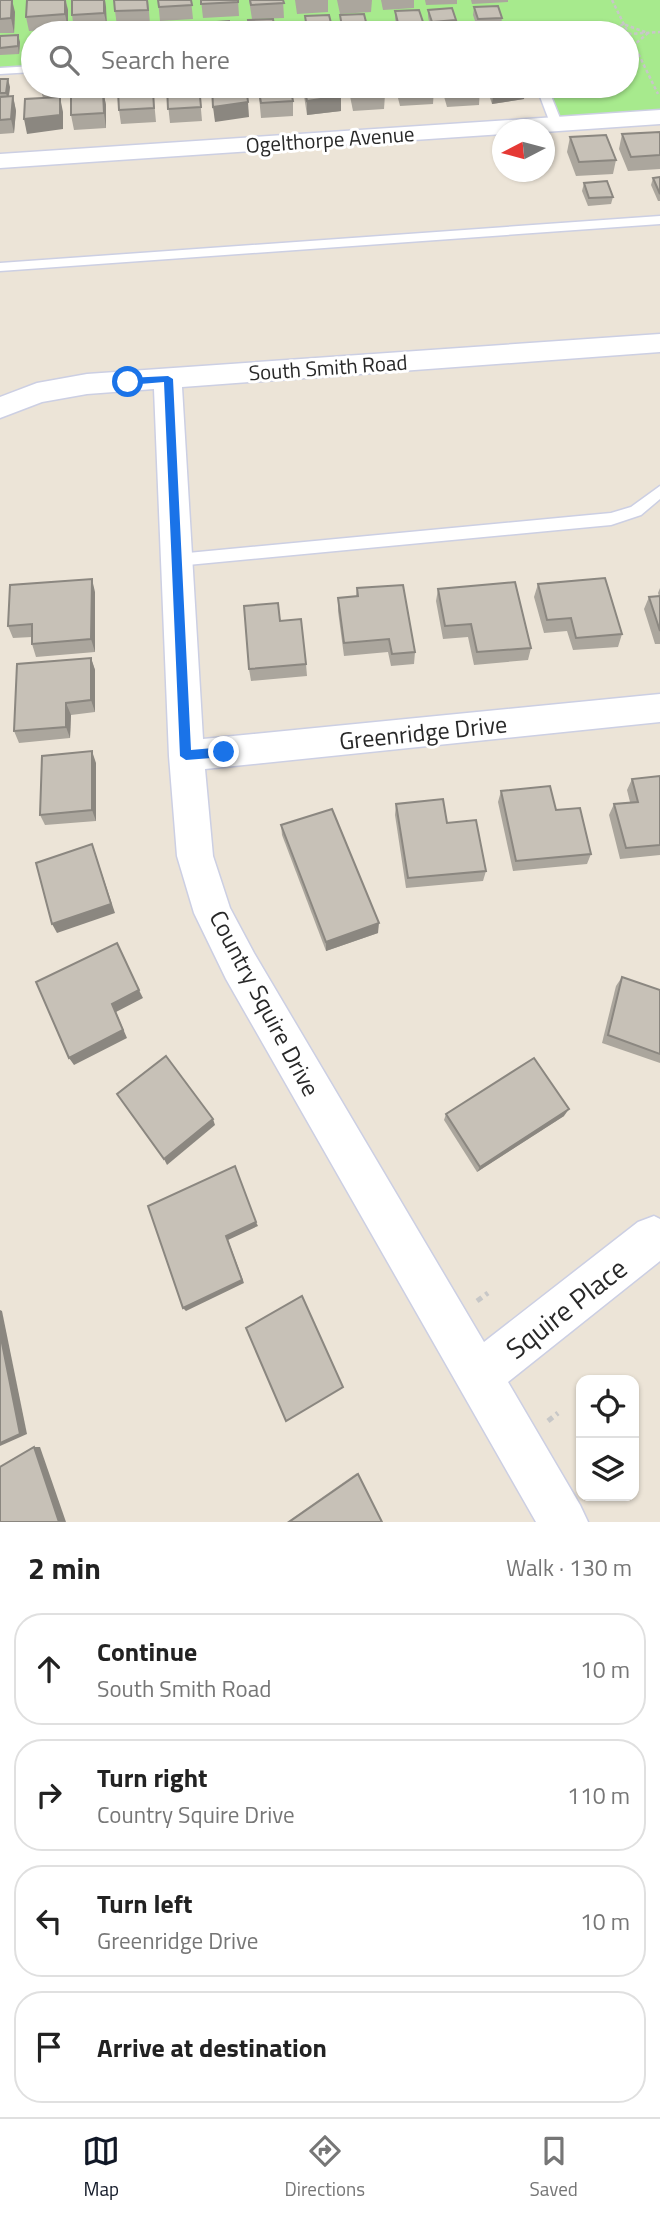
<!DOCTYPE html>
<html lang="en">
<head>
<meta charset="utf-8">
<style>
	body { margin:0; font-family:"Titillium Web",sans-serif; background:#f2f2f2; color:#222 }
	.controls { position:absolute; right:21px; bottom:21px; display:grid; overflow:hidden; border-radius:14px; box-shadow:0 2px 5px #0004 }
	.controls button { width:63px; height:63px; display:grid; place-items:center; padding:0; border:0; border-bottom:2px solid #e0e0e0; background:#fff; color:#222; font:35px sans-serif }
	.compass { position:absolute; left:492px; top:119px; width:63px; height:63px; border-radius:50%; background:#fff; box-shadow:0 2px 5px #0004; rotate:264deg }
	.stop { position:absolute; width:21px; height:21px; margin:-16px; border:5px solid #1a73e8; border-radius:50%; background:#fff }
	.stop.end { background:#1a73e8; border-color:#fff; box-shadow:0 2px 7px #0008 }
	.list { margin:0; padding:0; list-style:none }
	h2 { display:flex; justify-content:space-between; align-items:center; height:91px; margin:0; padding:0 28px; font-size:30px }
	h2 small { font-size:23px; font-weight:400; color:#767676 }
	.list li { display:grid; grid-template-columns:46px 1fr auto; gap:21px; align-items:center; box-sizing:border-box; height:112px; margin:0 14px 14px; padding:0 14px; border:2px solid #e0e0e0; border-radius:28px }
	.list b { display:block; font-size:26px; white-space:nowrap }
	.list p { margin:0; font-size:23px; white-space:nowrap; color:#767676 }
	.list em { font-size:23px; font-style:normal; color:#767676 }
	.icon { flex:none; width:38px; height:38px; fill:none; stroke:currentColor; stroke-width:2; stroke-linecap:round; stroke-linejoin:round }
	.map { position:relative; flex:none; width:660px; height:1522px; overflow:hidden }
	.search { position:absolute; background:#fff; box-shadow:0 2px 5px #0004; left:21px; right:21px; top:21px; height:77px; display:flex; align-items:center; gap:18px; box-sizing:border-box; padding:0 24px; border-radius:38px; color:#767676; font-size:26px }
	.sheet { height:595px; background:#fff }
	nav { display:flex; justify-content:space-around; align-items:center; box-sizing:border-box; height:98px; border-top:2px solid #e0e0e0; background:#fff; font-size:19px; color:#767676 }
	nav a { display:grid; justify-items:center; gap:4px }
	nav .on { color:#111827 }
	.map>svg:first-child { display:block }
	.green { fill:#a7ea8d }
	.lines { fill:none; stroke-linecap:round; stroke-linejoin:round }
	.lane-casing { stroke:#cccfe3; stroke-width:3 }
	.street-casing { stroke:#cccfe3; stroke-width:3 }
	.path-far1 { stroke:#c7c7c7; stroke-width:2.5; stroke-dasharray:3.5 2.5; stroke-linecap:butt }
	.path { stroke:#c7c7c7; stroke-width:5; stroke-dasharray:6 4.5; stroke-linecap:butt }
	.lane { fill:#fff; fill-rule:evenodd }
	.street { fill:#fff; fill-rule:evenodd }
	.wall { fill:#aba69d }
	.shaded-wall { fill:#8b8780 }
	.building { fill:#c7c1b7; stroke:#8b8780; stroke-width:2 }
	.route { fill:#1a73e8 }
	.labels { text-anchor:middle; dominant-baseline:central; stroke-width:6; stroke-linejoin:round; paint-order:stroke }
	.far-street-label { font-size:21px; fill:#282828; stroke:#fff }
	.street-label { font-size:24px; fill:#282828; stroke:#fff }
	.near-street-label { font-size:28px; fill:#282828; stroke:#fff }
</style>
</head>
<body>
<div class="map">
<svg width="660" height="1522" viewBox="0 0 660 1522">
	<rect width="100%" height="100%" fill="#ece4d7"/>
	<path class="green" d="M0,0H660V113L559,120L546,86H627V33H33V66L0,68Z"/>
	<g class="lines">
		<defs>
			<g id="lane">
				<path d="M33,66V72L0,74V68Z"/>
				<path d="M536,86H547L562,123L560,125L550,123Z"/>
				<path d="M660,216V224L0,271V263Z"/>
				<path d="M660,486V499L641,515L611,525L177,566L169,560L177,554L611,513L631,507Z"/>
			</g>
			<g id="street">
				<path d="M660,110V124L544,132V130H503V134L0,168V154Z"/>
				<path d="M660,334V352L182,387L203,739L660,694V722L205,769L213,856L230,908L254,953L484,1342L638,1222L654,1216L660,1219V1261L508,1382L580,1505L588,1522H536L226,979L194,913L177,856L169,756L154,389L87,394L42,402L0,418V397L37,383L87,374Z"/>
			</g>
		</defs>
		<use href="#lane" class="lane-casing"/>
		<use href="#street" class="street-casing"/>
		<g class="path-far1">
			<path d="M612,0L658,94"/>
			<path d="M610,33L623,24L648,33L634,45L627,42"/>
			<path d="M628,34L660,32"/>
		</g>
		<g class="path">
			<path d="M477,1301L488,1293"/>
			<path d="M548,1421L558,1413"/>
		</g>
		<use href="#lane" class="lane"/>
		<use href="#street" class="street"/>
	</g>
	<g class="wall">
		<path d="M0,0L15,12L14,33H0Z"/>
		<path d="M27,0H66L68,10V29L29,31L26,17Z"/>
		<path d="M72,0H105L107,27L74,29L72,15Z"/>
		<path d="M148,0L150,24L117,26L115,11Z"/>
		<path d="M158,0H191L193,19L160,21Z"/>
		<path d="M201,0H238L239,16L203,18Z"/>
		<path d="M249,0H283L284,18L252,19Z"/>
		<path d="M295,0H328V12L297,14Z"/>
		<path d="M337,0H372L371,12L340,14Z"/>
		<path d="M381,0H414V8L383,10Z"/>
		<path d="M425,0H457V4L426,5Z"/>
		<path d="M471,0H508V2L472,4Z"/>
		<path d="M474,7L502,18L501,25L477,27L473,15Z"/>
		<path d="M428,10L456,20L455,28L431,29L428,17Z"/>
		<path d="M395,11L423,22L422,29L398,31L395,19Z"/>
		<path d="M340,15L367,26V33H342L340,22Z"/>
		<path d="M305,16L332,27V33H307Z"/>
		<path d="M273,19L275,33H250L248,20Z"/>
		<path d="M0,36L20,42L19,54L0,55Z"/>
		<path d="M0,79L10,87L9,97L13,96L16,111L14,133L0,134Z"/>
		<path d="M65,86L64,97L43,98L41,90Z"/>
		<path d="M72,86H95V91H103L106,105V128L74,130L71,115L72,93Z"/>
		<path d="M115,86H138V91L153,90L156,122L121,124L119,110L118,93H117Z"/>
		<path d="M166,86H199L202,121L170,123Z"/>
		<path d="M258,86L293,101V116L261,118Z"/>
		<path d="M304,86H339L341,96V111L307,115L304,96Z"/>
		<path d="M348,86H383L385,95L384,109L353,111Z"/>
		<path d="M395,86H433L434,89L433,104L400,106Z"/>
		<path d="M441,86H479L480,90L479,105L447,107Z"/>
		<path d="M486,86H526L524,99L492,104Z"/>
		<path d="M660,133V169L628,171L619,149L622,134Z"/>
		<path d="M570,137L616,160L613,174L576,176L567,152Z"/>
		<path d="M660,177V201H658L651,185L653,178Z"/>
		<path d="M584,183L613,197L611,204L588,206L582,191Z"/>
		<path d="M538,584L622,634L618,647L573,650L567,631L544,633L534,597Z"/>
		<path d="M357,588L415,652L414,664L391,666L388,652L344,656L338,611V598L356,596Z"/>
		<path d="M660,588V644H655L644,609L649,597L659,596L658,593Z"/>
		<path d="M438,589L531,648L528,660L474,665L468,637L443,639L436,601Z"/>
		<path d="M95,592V652L36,657L32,644V637L13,638L8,626Z"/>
		<path d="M280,621L306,664L307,676L251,681L249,669Z"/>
		<path d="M91,658L95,670V712L71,715L70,738L19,743L14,731Z"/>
		<path d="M96,763V821L45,825L40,815Z"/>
		<path d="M660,776V855L620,859L609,815L614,804L630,802L627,790L632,779Z"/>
		<path d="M501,791L591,854L587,864L513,871L498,802Z"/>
		<path d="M396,804L447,823L486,871L483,881L406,888L395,815Z"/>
		<path d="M281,825L378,933L326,951L282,835Z"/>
		<path d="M622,977L660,990V1063L602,1043L616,986Z"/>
		<path d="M446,1114L564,1116L477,1172L444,1120Z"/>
		<path d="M357,1473L382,1522H287Z"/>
	</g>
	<g class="shaded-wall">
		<path d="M12,0L15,12L14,33L11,18Z"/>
		<path d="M65,0L68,10V29L65,14Z"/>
		<path d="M104,0H105L106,7L107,27L104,13Z"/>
		<path d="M18,35L20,42L19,54L18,46Z"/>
		<path d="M8,79L10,87L8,100L6,93Z"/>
		<path d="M517,86H526L524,99L492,104L494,89Z"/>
		<path d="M103,91L106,105V128L104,113Z"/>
		<path d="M13,96L16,111L14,133L11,119Z"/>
		<path d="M341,96V111L307,115V101Z"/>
		<path d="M60,97L63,112V129L27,134L24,119Z"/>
		<path d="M248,102L249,117L215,122L213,107Z"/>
		<path d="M92,579L95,592V652L91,639Z"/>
		<path d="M91,658L95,670V712L91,700Z"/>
		<path d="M66,703L71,715L70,738L66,727Z"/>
		<path d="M92,751L96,763V821L92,810Z"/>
		<path d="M92,844L115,913L57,933L52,924Z"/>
		<path d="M379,923L378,933L326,951V942Z"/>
		<path d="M139,990L143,998L116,1012L127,1038L74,1065L69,1058L112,1004Z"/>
		<path d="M569,1109L564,1116L477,1172L480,1167Z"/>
		<path d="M213,1119L215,1125L167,1165L164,1159Z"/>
		<path d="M256,1222L258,1226L228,1240L244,1283L186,1311L183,1308L226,1236Z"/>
		<path d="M0,1310L2,1311L27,1434L0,1446Z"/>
		<path d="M34,1447H40L66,1522H59Z"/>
	</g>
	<g class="building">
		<path d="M0,0H12L11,18L0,19Z"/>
		<path d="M27,0H65V14L26,17Z"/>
		<path d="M72,0H104V13L72,15Z"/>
		<path d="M114,0H147L148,10L115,11Z"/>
		<path d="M158,0H191L192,5L159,7Z"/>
		<path d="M201,0H238V2L201,4Z"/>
		<path d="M250,0H283L284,3L251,5Z"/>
		<path d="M498,6L502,18L478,19L474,7Z"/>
		<path d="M452,8L456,20L432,22L428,10Z"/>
		<path d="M419,10L423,22L398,23L395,11Z"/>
		<path d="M364,14L367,26L342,27L340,15Z"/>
		<path d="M329,15L332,27L307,29L305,16Z"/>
		<path d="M273,19L275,31L250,32L248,20Z"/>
		<path d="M229,21L230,33H205L204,23Z"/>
		<path d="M186,24V33H161V25Z"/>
		<path d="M149,26V33H124V28Z"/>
		<path d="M100,29V33H74V31Z"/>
		<path d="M64,31V33H39Z"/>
		<path d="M18,35V46L0,48V36Z"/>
		<path d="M0,79H8L6,93H0Z"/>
		<path d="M41,86H63V89L41,90Z"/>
		<path d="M72,86H93V87L72,88Z"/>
		<path d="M180,86H199L201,107L168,109L167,87Z"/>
		<path d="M246,86L248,102L213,107L212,87Z"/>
		<path d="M258,86H290L293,101L261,103Z"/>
		<path d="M304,86H339L341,96L307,101Z"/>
		<path d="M351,86H383L385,95L353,97Z"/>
		<path d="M399,86H433L434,89L400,91Z"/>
		<path d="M446,86H479L480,90L448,92Z"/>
		<path d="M493,86H517L494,89Z"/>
		<path d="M153,90L154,108L119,110L118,92Z"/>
		<path d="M103,91L104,113L71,115V93Z"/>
		<path d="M13,96L11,119L0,120V97Z"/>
		<path d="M60,97V115L24,119L25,99Z"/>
		<path d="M660,132V155L631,157L622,134Z"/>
		<path d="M606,135L616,160L579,162L570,137Z"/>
		<path d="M660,177V194L653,178Z"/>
		<path d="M607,181L613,197L589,198L584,183Z"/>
		<path d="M605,578L622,634L576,638L571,618L547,620L538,584Z"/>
		<path d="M92,579L91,639L32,644V624L8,626L10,585Z"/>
		<path d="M515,582L531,648L477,652L471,624L445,626L438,589Z"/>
		<path d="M403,585L415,652L392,654L389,639L344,643L338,598L358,596L357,588Z"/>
		<path d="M660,596V631L649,597Z"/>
		<path d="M278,603L280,621L301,619L306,664L249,669L244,606Z"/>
		<path d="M91,658V700L66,703V727L14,731L17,664Z"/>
		<path d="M92,751V810L40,815L42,756Z"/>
		<path d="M660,776V845L626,848L614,804L638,802L632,779Z"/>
		<path d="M550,786L556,810L580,808L591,854L516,861L501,791Z"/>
		<path d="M443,799L447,823L476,820L486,871L408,878L396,804Z"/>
		<path d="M332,809L379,923L326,942L281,825Z"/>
		<path d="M92,844L111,904L52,924L36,863Z"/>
		<path d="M117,943L139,990L112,1004L123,1030L69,1058L36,982Z"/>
		<path d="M622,977L660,990V1054L608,1035Z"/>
		<path d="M166,1056L213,1119L164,1159L117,1094Z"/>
		<path d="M534,1058L569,1109L480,1167L446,1114Z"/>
		<path d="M235,1166L256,1222L226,1236L242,1280L183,1308L148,1206Z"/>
		<path d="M302,1296L343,1387L286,1421L246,1328Z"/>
		<path d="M0,1333L20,1434L0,1443Z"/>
		<path d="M34,1447L59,1522H0V1467Z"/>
		<path d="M358,1474L382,1522H289Z"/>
	</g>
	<path class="route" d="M168,376L173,379L191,750L224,747L230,752L224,757L186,760L180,756L164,382L128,385L123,382L128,378Z"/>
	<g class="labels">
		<g class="far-street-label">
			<text transform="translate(330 139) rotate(-4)">Ogelthorpe Avenue</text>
			<text transform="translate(328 367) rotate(-4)">South Smith Road</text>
		</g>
		<g class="street-label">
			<text transform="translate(423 732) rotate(-6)">Greenridge Drive</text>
			<text transform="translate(265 1003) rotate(62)">Country Squire Drive</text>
		</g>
		<g class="near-street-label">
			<text transform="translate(566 1308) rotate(-38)">Squire Place</text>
		</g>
	</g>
</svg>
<div class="controls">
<button><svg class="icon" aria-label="locate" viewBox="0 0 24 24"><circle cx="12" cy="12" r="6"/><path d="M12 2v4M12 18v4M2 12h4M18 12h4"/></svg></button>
<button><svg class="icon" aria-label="layers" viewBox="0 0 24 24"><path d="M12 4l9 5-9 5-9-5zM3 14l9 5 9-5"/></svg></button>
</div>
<svg class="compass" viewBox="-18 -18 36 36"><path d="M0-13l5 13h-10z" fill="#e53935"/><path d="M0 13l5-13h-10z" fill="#767676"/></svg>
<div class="stop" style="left:128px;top:382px"></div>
<div class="stop end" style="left:224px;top:752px"></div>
<div class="search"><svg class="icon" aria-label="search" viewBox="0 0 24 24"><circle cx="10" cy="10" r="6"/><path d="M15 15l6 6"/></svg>Search here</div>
</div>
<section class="sheet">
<h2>2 min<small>Walk · 130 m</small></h2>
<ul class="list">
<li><svg class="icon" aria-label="ahead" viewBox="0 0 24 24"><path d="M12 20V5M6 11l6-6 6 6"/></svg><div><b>Continue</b><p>South Smith Road</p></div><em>10 m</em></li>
<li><svg class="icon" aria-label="right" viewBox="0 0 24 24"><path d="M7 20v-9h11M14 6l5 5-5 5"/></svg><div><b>Turn right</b><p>Country Squire Drive</p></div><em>110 m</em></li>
<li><svg class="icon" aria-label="left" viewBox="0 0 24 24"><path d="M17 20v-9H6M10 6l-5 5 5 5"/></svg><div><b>Turn left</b><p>Greenridge Drive</p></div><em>10 m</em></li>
<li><svg class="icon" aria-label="arrive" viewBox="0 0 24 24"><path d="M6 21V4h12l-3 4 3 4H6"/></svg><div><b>Arrive at destination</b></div></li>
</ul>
</section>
<nav>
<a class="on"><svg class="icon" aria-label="map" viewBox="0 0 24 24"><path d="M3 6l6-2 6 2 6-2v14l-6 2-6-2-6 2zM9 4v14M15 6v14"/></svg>Map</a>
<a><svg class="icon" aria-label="directions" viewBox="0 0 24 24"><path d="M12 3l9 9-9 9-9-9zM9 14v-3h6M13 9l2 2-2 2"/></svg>Directions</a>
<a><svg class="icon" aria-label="saved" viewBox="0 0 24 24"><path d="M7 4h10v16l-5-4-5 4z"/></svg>Saved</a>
</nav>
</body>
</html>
